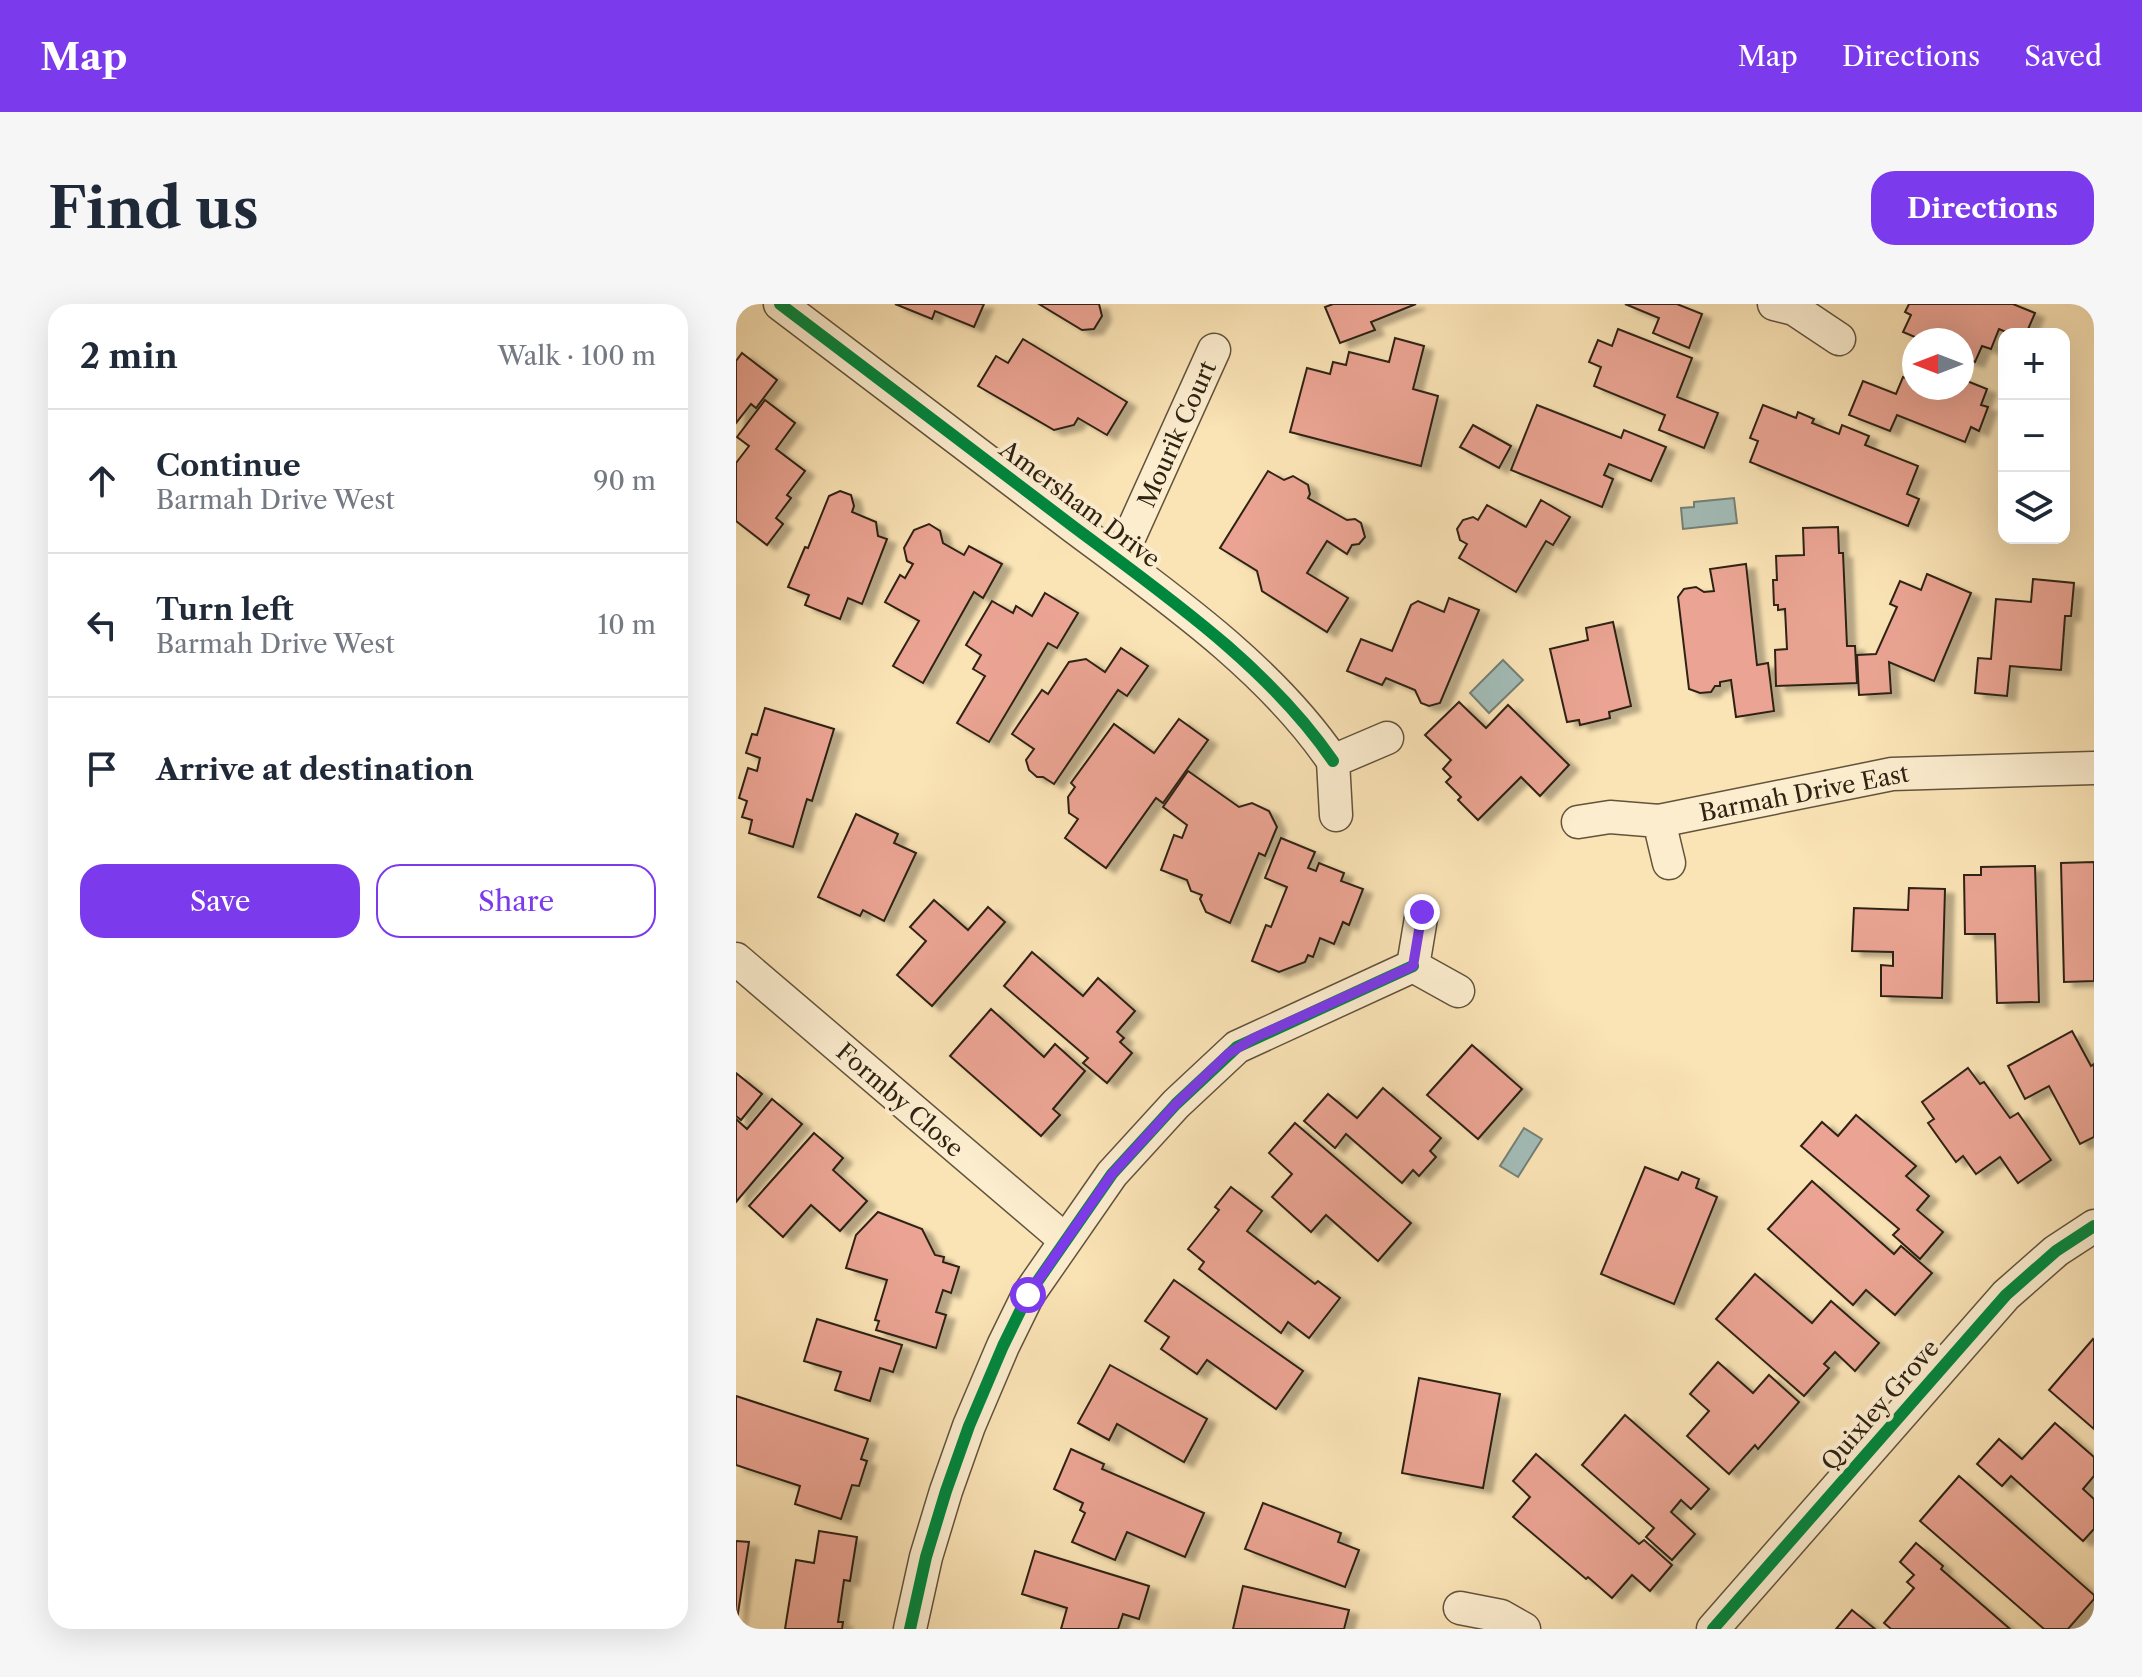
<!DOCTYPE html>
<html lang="en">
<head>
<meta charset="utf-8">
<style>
	body { margin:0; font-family:"Libre Caslon Text",serif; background:#f6f6f7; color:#1f2937 }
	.controls { position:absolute; right:24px; top:24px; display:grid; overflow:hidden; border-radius:16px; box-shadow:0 8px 32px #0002 }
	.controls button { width:72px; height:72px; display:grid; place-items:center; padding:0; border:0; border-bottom:2px solid #e0e1e3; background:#fff; color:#1f2937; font:40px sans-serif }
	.compass { position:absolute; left:1166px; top:24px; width:72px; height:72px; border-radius:50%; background:#fff; box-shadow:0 8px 32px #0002; rotate:270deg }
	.stop { position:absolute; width:24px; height:24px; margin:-18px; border:6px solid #7c3aed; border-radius:50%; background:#fff }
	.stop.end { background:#7c3aed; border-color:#fff; box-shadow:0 2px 8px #0008 }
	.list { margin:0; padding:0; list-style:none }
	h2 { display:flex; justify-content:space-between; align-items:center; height:104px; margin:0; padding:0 32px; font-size:34px }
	h2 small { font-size:26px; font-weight:400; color:#747a83 }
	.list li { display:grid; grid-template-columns:52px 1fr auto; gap:24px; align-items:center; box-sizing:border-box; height:144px; padding:0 32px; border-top:2px solid #e0e1e3 }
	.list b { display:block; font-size:30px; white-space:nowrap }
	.list p { margin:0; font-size:26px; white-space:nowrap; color:#747a83 }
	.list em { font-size:26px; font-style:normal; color:#747a83 }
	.actions { display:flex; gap:16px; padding:24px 32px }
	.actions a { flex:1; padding:18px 0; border:2px solid #7c3aed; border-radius:24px; text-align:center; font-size:28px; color:#7c3aed }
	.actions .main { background:#7c3aed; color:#fff }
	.icon { flex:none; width:44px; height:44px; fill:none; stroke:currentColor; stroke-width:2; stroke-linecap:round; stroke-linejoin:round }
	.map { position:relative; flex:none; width:1358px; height:1325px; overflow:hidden; border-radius:24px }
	header { display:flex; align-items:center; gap:48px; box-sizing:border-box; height:112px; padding:0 40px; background:#7c3aed; color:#fff }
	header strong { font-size:38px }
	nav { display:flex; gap:44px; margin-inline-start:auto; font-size:28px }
	.intro { display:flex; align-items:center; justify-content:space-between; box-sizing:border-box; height:192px; padding:0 48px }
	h1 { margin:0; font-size:56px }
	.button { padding:20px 36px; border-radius:24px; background:#7c3aed; color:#fff; font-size:28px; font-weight:700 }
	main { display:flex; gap:48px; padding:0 48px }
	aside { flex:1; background:#fff; border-radius:24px; box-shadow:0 8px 32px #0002 }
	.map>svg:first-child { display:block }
	.water { fill:#a2bcb7; stroke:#747f76; stroke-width:2 }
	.building { fill:#eba493; stroke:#2f2314; stroke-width:2; filter:url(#shadow) }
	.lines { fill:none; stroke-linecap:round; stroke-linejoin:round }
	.minor-casing { stroke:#62533c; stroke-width:35 }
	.minor { stroke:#fcedcf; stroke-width:32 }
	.cycleway-casing { stroke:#fcedcf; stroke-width:17 }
	.cycleway { stroke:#00873e; stroke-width:12 }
	.route { stroke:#7c3aed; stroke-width:10 }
	.labels { text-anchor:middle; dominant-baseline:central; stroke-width:8; stroke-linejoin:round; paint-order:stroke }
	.street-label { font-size:24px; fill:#2f2314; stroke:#fcedcf }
</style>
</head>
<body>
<header>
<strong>Map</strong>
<nav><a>Map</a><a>Directions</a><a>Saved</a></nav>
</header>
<div class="intro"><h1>Find us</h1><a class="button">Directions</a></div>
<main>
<aside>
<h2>2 min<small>Walk · 100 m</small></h2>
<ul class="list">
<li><svg class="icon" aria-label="ahead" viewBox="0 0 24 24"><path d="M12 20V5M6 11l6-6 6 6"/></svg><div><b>Continue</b><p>Barmah Drive West</p></div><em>90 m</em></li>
<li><svg class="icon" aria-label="left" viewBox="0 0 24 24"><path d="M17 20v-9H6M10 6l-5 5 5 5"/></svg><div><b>Turn left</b><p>Barmah Drive West</p></div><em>10 m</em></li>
<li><svg class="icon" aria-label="arrive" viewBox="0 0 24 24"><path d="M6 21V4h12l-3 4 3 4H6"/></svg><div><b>Arrive at destination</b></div></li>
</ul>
<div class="actions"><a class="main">Save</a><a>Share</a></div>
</aside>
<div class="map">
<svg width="1358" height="1325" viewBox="0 0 1358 1325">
	<defs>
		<filter id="shadow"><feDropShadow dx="9" dy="5" stdDeviation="2" flood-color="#0004"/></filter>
	</defs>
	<rect width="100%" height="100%" fill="#fae3b5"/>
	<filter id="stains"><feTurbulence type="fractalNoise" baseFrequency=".0025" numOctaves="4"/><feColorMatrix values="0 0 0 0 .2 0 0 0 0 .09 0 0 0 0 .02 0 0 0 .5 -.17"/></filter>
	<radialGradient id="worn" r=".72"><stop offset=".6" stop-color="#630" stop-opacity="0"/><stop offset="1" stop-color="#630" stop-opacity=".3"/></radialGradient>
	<g class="water">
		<path d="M998,194L1001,219L947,225L945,204L958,203V198Z"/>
		<path d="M767,356L787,376L753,409L734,389Z"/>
		<path d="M788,824L806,835L782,873L764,862Z"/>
	</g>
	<g class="building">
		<path d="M159,0H248L238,23L199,7L196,15Z"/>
		<path d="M303,0H363L366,12L358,25L346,26Z"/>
		<path d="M597,0H680L635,18L639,26L604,39L589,3Z"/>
		<path d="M889,0H941L966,10L953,44L917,29L923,14Z"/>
		<path d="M1173,0H1277L1299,9L1290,30H1275L1263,25L1255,45L1246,42L1239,58L1226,53V36H1186L1167,28L1175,11L1169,8Z"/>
		<path d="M882,25L956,54L941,93L982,109L968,144L923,126L929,111L858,82L865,63L853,58L862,36L876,42Z"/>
		<path d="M659,34L688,42L677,85L702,92L685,162L554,128L571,64L594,70L597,58L610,61L613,48L653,58Z"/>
		<path d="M287,35L391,98L371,131L342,114L338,121L318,126L242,82L260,52L272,59Z"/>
		<path d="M6,49L41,76L20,104L15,100L0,119V57Z"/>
		<path d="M1178,67V84H1226V75L1251,85L1245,101L1252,103L1243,127L1235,123L1229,138L1161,111L1154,127L1113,111L1127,77L1160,90L1167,73L1175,76Z"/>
		<path d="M29,96L59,119L40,145L69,167L51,191L55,194L40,214L47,220L31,241L0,217V159L13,142L1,133Z"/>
		<path d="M801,101L885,134L888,126L930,143L915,177L873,160L868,171L877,175L866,203L775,166Z"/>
		<path d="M1027,101L1060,114L1062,108L1078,115L1076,119L1103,130L1106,121L1133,132L1129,141L1182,162L1171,190L1183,195L1172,222L1014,158L1022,137L1014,134Z"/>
		<path d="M737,121L775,142L763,164L724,143Z"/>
		<path d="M532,167L548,176L557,172L572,181L574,190L572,194L611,216L619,215L625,219L629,233L623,240L616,241L611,250L591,237L571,269L612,294L591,328L526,287L521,267L484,244Z"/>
		<path d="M104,187L115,191L118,202L116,208L140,218L142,232L151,235L126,300L112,294L104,315L69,301L73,291L52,283L69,243L72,244L93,192Z"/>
		<path d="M805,196L834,213L817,241L810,237L780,288L723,254L731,240L724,236L721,225L727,216L737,213L742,216L751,201L790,223Z"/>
		<path d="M193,220L204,227L207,239L228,251L233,242L266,260L247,294L238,288L187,379L157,362L183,317L149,298L164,271L169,274L177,260L171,257L168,244L178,226Z"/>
		<path d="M1102,223L1103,249H1107L1111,342H1119L1121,379L1040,382L1039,346L1051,345L1049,305L1042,306V301H1038L1037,276H1041L1040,252L1068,251L1067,224Z"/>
		<path d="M1010,260L1021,361L1032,359L1038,407L1000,413L995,376L984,378V382H979L975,388L964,389L953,385L942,293L948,285L960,283L968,288L978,287L974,265Z"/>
		<path d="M1191,270L1235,289L1198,377L1153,358L1155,389L1123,391L1121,351L1140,350L1161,303L1154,300L1164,277L1185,286Z"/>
		<path d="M1297,275L1338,279L1335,312H1329L1325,366L1274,362L1271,392L1239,389L1242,354L1255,355L1260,295L1295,298Z"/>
		<path d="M309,289L342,309L321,344L312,339L253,438L221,419L249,372L237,365L245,351L230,341L256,297L277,309L280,302L296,312Z"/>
		<path d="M713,294L743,306L704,399L693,402L685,399L679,386L650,374L646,381L611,367L625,335L656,347L675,301L682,297L708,308Z"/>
		<path d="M877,318L895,402L873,408L874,414L844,421L843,416L831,418L814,345L852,336L850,324Z"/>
		<path d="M385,344L412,362L391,392L382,386L318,480L307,473H301L293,466L290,456L298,445L276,430L306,386L312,390L333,358L350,355L369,368Z"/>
		<path d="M723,398L750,424L772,401L833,461L804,492L785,473L742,516L722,496L725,493L710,478L715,473L707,465L715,456L689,431Z"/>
		<path d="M29,404L98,425L76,497L71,495L57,543L13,529L16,516L6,513L11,497L3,494L12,464L21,467L24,454L10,449L16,430L21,431Z"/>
		<path d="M443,415L472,436L427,499L420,494L370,564L329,534L342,515L333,509L332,493L339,483L335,479L378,420L418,449Z"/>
		<path d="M452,467L503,503L516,499L533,507L541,523L529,552L523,549L494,619L470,608L464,595L466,591L455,587L451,576L425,566L438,531L446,534L451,521L427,503Z"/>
		<path d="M120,510L162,530L158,539L180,549L148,617L127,606L124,612L82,593Z"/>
		<path d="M545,534L579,548L572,564L580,567L583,559L608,569L605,577L627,585L613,621L607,618L598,640L584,634L577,653L572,651L569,658L543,668L516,657L530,621L535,623L551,583L529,574Z"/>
		<path d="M1358,558V677L1328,678L1325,559Z"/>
		<path d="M1299,562L1303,698L1261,699L1259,630H1229L1228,571H1245V563Z"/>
		<path d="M1173,584L1209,585L1206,694L1145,692V661L1157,662V648L1116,647L1118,604L1172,606Z"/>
		<path d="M198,596L232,626L252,603L269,618L196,702L161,671L190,637L174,623Z"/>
		<path d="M296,648L347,692L362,674L399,707L381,728L388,734L384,738L396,749L371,779L347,759L352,754L268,682Z"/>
		<path d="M255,705L308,753L319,740L349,767L317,805L324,811L305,832L214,752Z"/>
		<path d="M1336,727L1355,762L1358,760V833L1344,840L1313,782L1289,795L1272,762Z"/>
		<path d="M736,741L786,785L742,835L691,791Z"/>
		<path d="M1232,764L1244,780L1248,778L1274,814L1282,809L1315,856L1282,879L1264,853L1240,870L1227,852L1220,858L1192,819L1198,815L1186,798Z"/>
		<path d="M0,769L26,790L5,816L0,812Z"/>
		<path d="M647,784L705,834L694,847L700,853L683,872L677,866L666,879L610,830L599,844L568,817L592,790L621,814Z"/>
		<path d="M36,795L66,820L0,898V815L11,825Z"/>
		<path d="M1120,811L1180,862L1170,872L1193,892L1181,906L1207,928L1184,955L1157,931L1163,925L1065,842L1086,818L1102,832Z"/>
		<path d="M559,819L675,919L642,957L590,911L575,928L536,893L556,870L533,849Z"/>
		<path d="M78,829L107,854L97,866L131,897L104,927L75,901L47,933L13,902Z"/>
		<path d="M909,863L942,876L946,868L963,875L960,884L981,893L938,1000L865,970Z"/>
		<path d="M1076,877L1158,950L1165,942L1196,969L1159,1011L1130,986L1117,1001L1032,925Z"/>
		<path d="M495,883L526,907L511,927L579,980L582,977L604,994L573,1034L552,1018L545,1029L463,965L468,958L452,945L483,906L479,903Z"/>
		<path d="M142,908L186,925L199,951L208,953L207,958L223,963L215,989L207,986L200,1008L210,1011L200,1044L140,1026L143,1017L139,1016L151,976L110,964L120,931Z"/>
		<path d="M1019,970L1076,1019L1095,997L1143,1039L1119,1067L1099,1048L1088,1060L1093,1064L1068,1092L980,1015Z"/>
		<path d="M438,976L567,1067L540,1105L471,1056L461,1070L425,1045L433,1033L409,1017Z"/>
		<path d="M81,1015L166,1041L157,1068L144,1064L134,1097L99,1086L105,1068L68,1057Z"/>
		<path d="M1357,1035L1358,1036V1125L1313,1086Z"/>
		<path d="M982,1058L1017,1089L1033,1071L1063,1098L1022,1145L1019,1141L993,1170L951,1132L973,1107L954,1090Z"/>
		<path d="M374,1061L471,1115L448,1158L381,1120L373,1136L342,1119Z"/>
		<path d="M683,1074L764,1090L747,1184L666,1169Z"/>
		<path d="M0,1092L132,1135L125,1155L131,1157L123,1182L116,1181L105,1215L59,1200L64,1182L0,1161Z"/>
		<path d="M889,1111L973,1185L955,1205L945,1196L935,1208L959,1230L936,1256L910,1233L918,1224L846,1161Z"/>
		<path d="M1319,1119L1358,1153V1172L1347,1185L1358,1195V1225L1347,1237L1275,1172L1266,1182L1241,1160L1263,1135L1286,1155Z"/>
		<path d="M335,1145L368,1160L366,1165L468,1209L449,1253L391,1228L379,1256L336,1238L349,1209L344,1206L347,1199L318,1185Z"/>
		<path d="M800,1150L903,1240L908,1236L936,1261L914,1287L896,1271L876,1294L852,1273L850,1275L777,1213L794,1193L777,1177Z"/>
		<path d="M1223,1172L1358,1291V1295L1332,1325H1308L1184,1217Z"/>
		<path d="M527,1199L605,1229L602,1238L623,1246L609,1283L509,1245Z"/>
		<path d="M83,1227L121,1233L114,1277L108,1276L102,1318H107L106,1325H49L60,1256L78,1259Z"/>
		<path d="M0,1237L13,1238L0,1322Z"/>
		<path d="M1180,1239L1207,1262L1205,1265L1274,1325H1155L1148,1319L1178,1284L1171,1278L1178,1271L1164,1258Z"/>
		<path d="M299,1247L413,1282L403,1315L387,1310L382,1325H325L331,1304L286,1290Z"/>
		<path d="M507,1282L613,1306L608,1325H497Z"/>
		<path d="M1116,1306L1139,1325H1100Z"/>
	</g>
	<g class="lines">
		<defs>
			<g id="minor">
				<path d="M44,0C142,74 240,148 338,223C429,291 533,363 597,457"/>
				<path d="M1038,0L1058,5L1103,35"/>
				<path d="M383,256L478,46"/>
				<path d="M600,511L597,457L651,434"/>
				<path d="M923,517L1156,470L1358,464"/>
				<path d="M842,518L874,513L923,517L933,559"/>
				<path d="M686,608L677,662L722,687"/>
				<path d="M0,655L328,935"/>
				<path d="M724,1304L765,1312L788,1325"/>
				<path d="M174,1325L190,1253L210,1187L233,1122L267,1042L292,991L376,870L440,800L501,743L677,662"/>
				<path d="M977,1325L1270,991L1320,947L1358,922"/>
			</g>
		</defs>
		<use href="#minor" class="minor-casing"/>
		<use href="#minor" class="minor"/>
		<defs>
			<g id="cycleway">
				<path d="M44,0C142,74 240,148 338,223C429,291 533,363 597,457"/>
				<path d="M174,1325L190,1253L210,1187L233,1122L267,1042L292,991L376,870L440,800L501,743L677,662"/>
				<path d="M977,1325L1270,991L1320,947L1358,922"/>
			</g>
		</defs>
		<use href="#cycleway" class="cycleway-casing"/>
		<use href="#cycleway" class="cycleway"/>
	</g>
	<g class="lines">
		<path class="route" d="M292,991L376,870L440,800L492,750L518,734L677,662L686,608"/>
	</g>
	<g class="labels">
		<g class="street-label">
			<text transform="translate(441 130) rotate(-66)">Mourik Court</text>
			<text transform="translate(344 200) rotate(37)">Amersham Drive</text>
			<text transform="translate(1068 489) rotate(-11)">Barmah Drive East</text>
			<text transform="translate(164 796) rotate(41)">Formby Close</text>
			<text transform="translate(1144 1101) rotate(-49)">Quixley Grove</text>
		</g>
	</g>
	<rect width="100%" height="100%" filter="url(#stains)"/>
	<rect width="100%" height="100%" fill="url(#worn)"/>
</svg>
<div class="controls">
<button>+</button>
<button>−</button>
<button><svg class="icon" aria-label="layers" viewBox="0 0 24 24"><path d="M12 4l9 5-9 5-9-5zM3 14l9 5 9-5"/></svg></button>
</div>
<svg class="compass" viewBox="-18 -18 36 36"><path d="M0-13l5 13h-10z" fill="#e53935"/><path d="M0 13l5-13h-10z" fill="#747a83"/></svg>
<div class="stop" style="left:292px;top:991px"></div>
<div class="stop end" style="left:686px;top:608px"></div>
</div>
</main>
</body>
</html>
